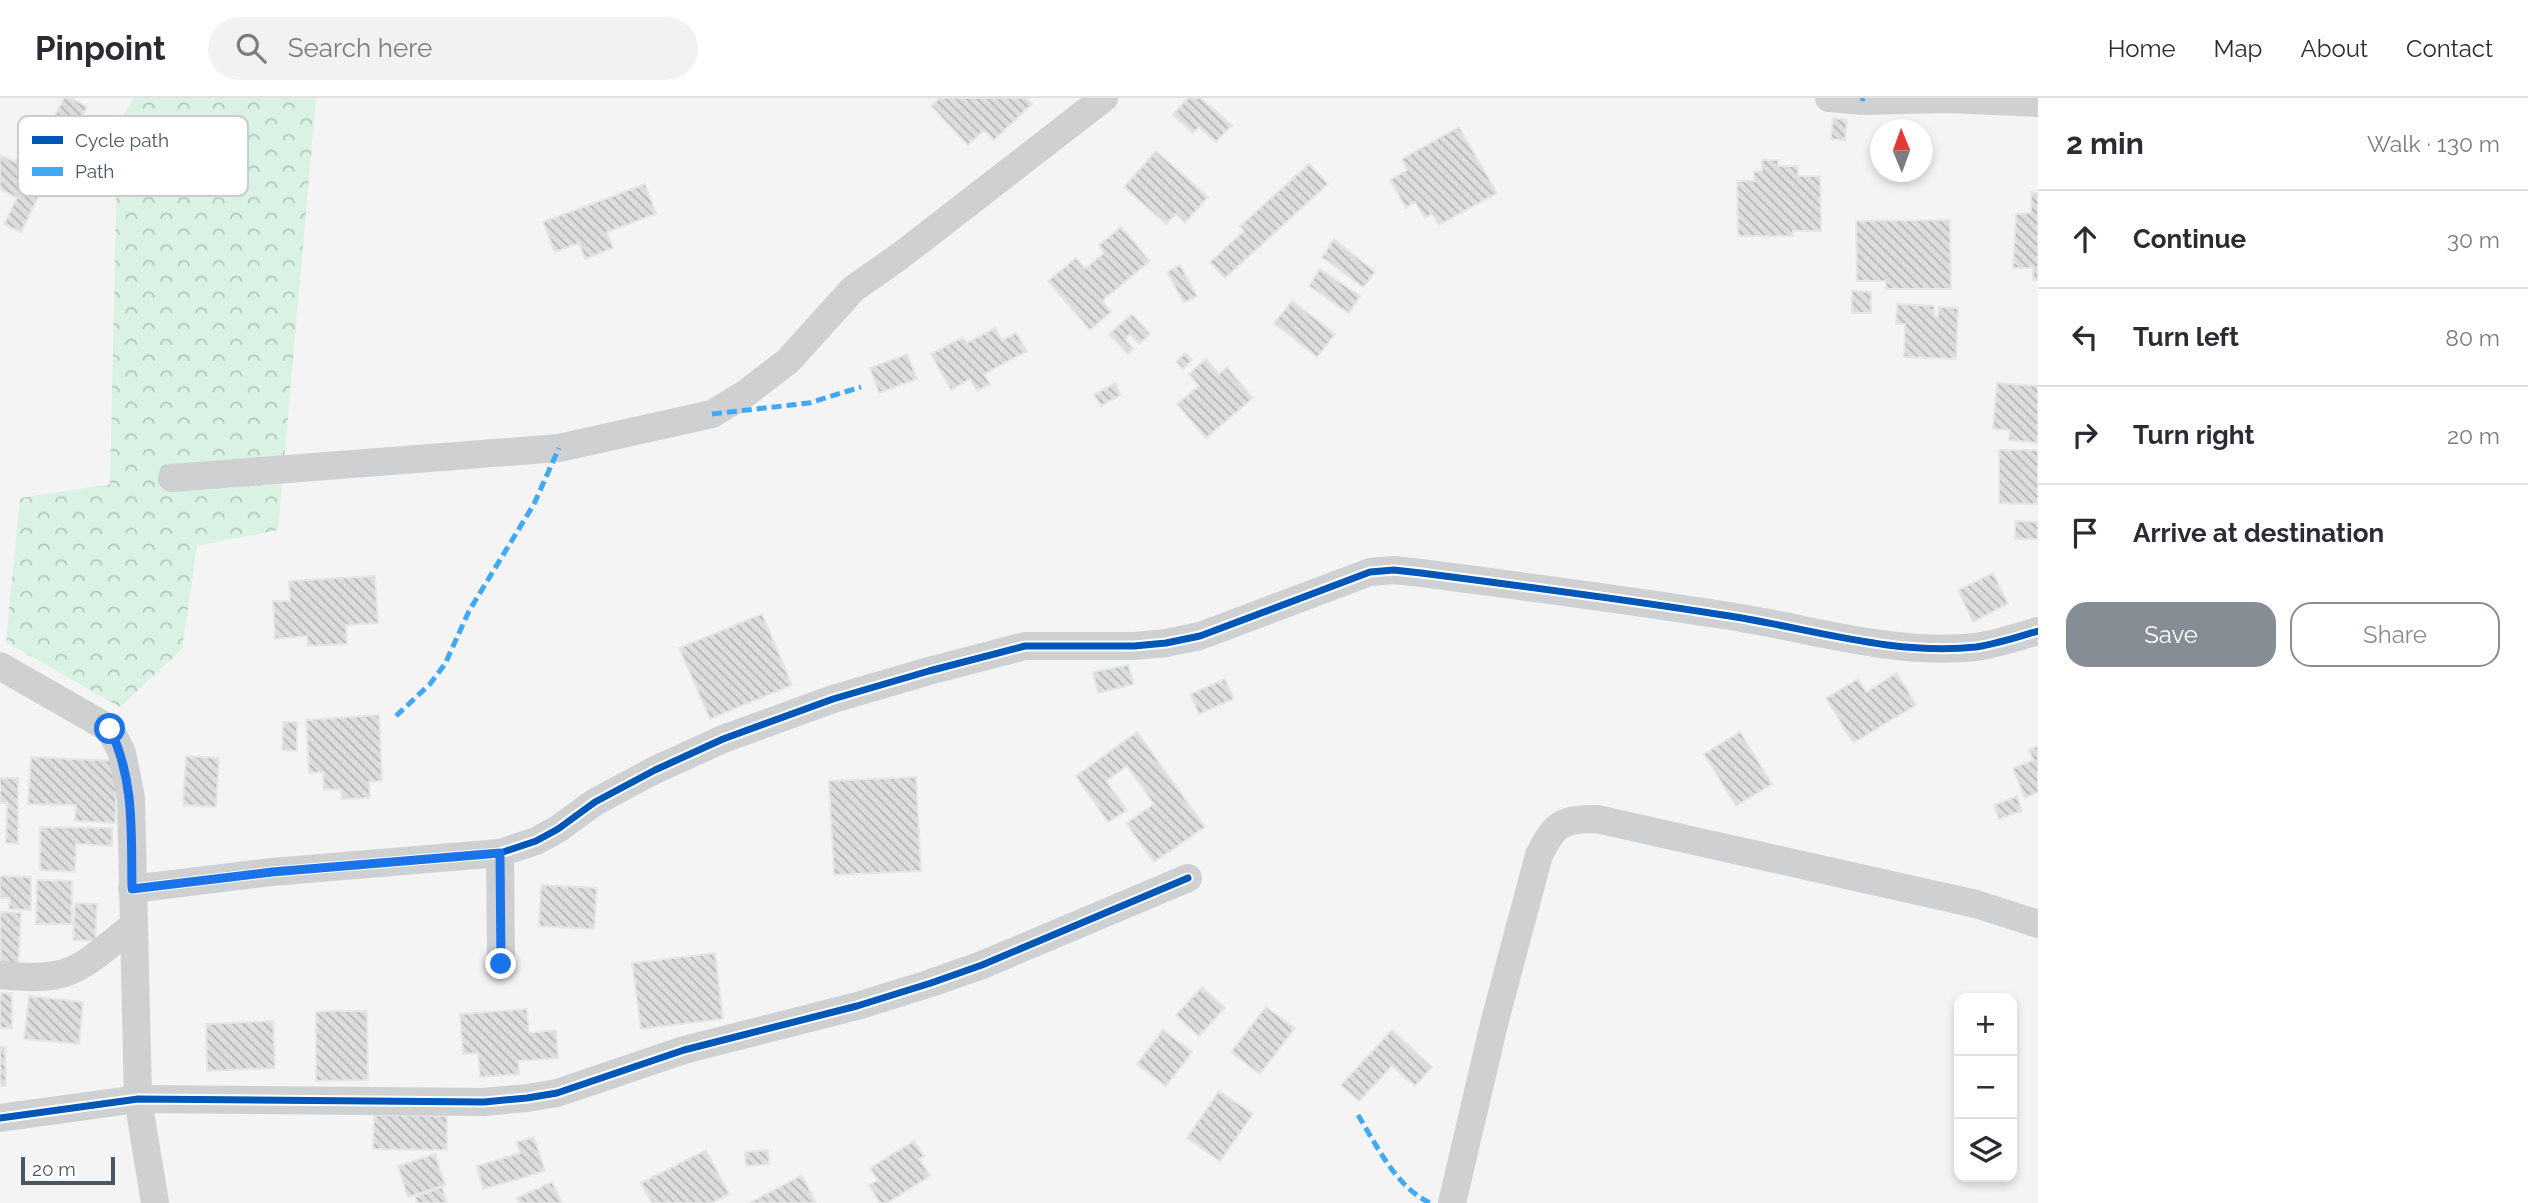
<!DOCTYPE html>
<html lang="en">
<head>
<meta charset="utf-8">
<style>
	body { margin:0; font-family:Raleway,sans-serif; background:#f2f2f3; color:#2b2b33 }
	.controls { position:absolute; right:21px; bottom:21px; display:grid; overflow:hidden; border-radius:14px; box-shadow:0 4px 10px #0003 }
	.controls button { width:63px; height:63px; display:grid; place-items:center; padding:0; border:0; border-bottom:2px solid #e1e1e2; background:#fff; color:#2b2b33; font:35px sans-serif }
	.compass { position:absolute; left:1870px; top:21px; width:63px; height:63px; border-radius:50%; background:#fff; box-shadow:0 4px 10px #0003; rotate:359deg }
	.scale { position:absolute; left:21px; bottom:18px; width:94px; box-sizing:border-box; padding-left:7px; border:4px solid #4a5661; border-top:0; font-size:19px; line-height:24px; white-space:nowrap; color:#4a5661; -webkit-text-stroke:5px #fff; paint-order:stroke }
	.stop { position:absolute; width:21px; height:21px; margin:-16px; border:5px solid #1a73e8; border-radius:50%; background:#fff }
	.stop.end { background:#1a73e8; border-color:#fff; box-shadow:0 2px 7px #0008 }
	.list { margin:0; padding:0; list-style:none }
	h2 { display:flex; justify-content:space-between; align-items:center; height:91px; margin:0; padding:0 28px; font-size:30px }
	h2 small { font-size:23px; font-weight:400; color:#7c7c81 }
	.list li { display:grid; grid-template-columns:46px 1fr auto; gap:21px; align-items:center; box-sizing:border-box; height:98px; padding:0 28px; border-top:2px solid #e1e1e2 }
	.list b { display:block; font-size:26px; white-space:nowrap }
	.list em { font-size:23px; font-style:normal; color:#7c7c81 }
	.actions { display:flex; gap:14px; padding:21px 28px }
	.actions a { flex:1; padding:16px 0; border:2px solid #868d94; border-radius:21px; text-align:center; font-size:24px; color:#868d94 }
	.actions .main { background:#868d94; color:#fff }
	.icon { flex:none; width:38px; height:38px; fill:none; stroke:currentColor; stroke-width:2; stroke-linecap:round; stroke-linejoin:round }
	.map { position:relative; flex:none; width:2038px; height:1105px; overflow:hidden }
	header { display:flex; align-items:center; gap:42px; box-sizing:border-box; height:98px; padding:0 35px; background:#fff; border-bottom:2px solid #e1e1e2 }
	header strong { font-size:33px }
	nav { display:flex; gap:38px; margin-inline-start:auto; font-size:24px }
	.search { width:490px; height:63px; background:#f2f2f3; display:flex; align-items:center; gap:18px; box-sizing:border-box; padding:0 24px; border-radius:38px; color:#7c7c81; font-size:26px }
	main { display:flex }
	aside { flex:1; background:#fff }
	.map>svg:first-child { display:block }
	.forest { fill:url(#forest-crowns) }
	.building { fill:url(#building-back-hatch); stroke:#e5e6e7; stroke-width:2 }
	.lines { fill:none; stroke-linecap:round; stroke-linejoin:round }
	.street { stroke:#ced0d2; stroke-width:28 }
	.quiet { stroke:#3fa9f5; stroke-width:5; stroke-dasharray:10 5; stroke-linecap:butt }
	.cycleway-casing { stroke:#fff; stroke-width:11 }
	.cycleway { stroke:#0057b8; stroke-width:7 }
	.route { stroke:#1a73e8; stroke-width:9 }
	.key { fill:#fff; stroke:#c9ccd0; stroke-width:2 }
	.key-label { font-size:19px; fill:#4a5661 }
</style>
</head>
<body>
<header>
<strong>Pinpoint</strong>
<div class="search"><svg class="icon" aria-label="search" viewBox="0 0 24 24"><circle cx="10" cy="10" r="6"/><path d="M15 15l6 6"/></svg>Search here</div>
<nav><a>Home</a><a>Map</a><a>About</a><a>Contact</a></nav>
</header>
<main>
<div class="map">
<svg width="2038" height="1105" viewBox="0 0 2038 1105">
	<defs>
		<pattern id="forest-crowns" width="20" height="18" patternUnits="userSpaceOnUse" patternTransform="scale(1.75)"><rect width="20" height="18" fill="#d9f2e3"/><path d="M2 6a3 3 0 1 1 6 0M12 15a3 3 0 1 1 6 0" fill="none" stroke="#b2c7bb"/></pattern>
		<pattern id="building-back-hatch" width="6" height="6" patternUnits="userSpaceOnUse" patternTransform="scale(1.75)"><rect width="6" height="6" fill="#ddddde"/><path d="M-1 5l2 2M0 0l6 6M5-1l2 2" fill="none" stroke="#b5b6b7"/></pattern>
	</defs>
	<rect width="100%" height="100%" fill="#f4f4f4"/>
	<path class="forest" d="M134,0H316L278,432L197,448L182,551L120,609L6,544L20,400L110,386L118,25Z"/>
	<g class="building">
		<path d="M64,0H71L87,9L59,63L45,56L35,75L47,81L21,134L4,126L17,100L0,91V57L15,64L24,48L36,54Z"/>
		<path d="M940,0H1026L1032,6L994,42L984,32L968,47L931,8Z"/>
		<path d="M1188,0H1200L1232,27L1216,44L1199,29L1193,35L1173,17Z"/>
		<path d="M1833,20L1847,22L1845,42L1831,41Z"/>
		<path d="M1459,29L1497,95L1439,127L1432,116L1425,120L1415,104L1406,110L1390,82L1407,72L1402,61Z"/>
		<path d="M1156,53L1208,99L1185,125L1176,116L1166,126L1124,89Z"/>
		<path d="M1762,62H1778V68H1798V78H1820L1821,133H1793V138H1738L1737,83H1754V74L1762,73Z"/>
		<path d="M1309,66L1328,86L1225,180L1210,164L1244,133L1240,128Z"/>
		<path d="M645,86L656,116L607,134L613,150L585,161L579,145L555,154L543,124Z"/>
		<path d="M2031,94L2038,95V182H2033V170H2013L2016,116L2031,115Z"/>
		<path d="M1950,122L1951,191H1886V183H1857L1856,123Z"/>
		<path d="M1121,129L1150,163L1102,203L1111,214L1090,232L1048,183L1076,160L1085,171L1104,155L1099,147Z"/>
		<path d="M1334,141L1375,174L1363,189L1322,159Z"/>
		<path d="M1180,167L1197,198L1184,205L1167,174Z"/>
		<path d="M1320,171L1360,198L1349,215L1309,188Z"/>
		<path d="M1852,193L1871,194V215H1852Z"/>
		<path d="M1292,203L1335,236L1317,259L1274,225Z"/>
		<path d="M1897,206L1934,208V218L1938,219L1939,209L1958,210L1956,261L1904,259L1905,226H1896Z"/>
		<path d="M1132,216L1150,236L1139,246L1130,236L1125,241L1133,251L1128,256L1109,236Z"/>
		<path d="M995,230L1002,242L1016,235L1027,253L984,276L990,286L977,293L970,281L951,292L931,256L963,239L967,245Z"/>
		<path d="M1185,255L1192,262L1183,271L1176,264Z"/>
		<path d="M907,256L917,281L879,295L870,270Z"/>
		<path d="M1206,261L1219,276L1227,269L1253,300L1206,340L1177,306L1199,288L1189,276Z"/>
		<path d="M1115,285L1121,297L1101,308L1094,297Z"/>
		<path d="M1997,285L2038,288V345L2009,342L2010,332L1993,331Z"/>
		<path d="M1999,352H2038V406L1999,405Z"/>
		<path d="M2015,423L2038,424V441H2015Z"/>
		<path d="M1993,475L2008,506L1973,524L1958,492Z"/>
		<path d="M375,478L378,525L346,527L347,546L308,548L307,538L275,541L273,503H290L289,483Z"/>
		<path d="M762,516L792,587L710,621L679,550Z"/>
		<path d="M1128,567L1134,586L1098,595L1093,574Z"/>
		<path d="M1897,575L1916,607L1853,645L1826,600L1858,581L1866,594Z"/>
		<path d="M1225,581L1234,601L1199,616L1190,596Z"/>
		<path d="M379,617L382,683L369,684L370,700L342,701L341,691L324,692L323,674L309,675L306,622Z"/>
		<path d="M283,624H297V653L282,652Z"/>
		<path d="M1137,634L1205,729L1154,764L1126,725L1154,706L1127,668L1106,683L1127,712L1108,724L1076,678Z"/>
		<path d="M1740,634L1772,686L1736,708L1704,656Z"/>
		<path d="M2038,648V694L2025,700L2013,670L2033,662L2029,651Z"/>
		<path d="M186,658L219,660L216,709L183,707Z"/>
		<path d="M31,659L118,663L115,725L75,723L76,707L28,706Z"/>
		<path d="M916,679L921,773L834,777L829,683Z"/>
		<path d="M0,680H18V746L6,745L7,705H0Z"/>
		<path d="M2017,698L2022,713L1999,721L1994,707Z"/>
		<path d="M40,729L112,730V748L76,746L75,774L40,772Z"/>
		<path d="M0,778L31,779V812L9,811L10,800H0Z"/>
		<path d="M37,782L72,783V826H36Z"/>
		<path d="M541,787L597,790L594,831L539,828Z"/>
		<path d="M75,805L97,806L95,843L73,842Z"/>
		<path d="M0,814L21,815L18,870L1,869Z"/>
		<path d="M715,855L723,921L641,931L632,865Z"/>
		<path d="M1202,889L1225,910L1199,938L1176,917Z"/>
		<rect x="0" y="895" width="12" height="35"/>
		<path d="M29,898L83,904L79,946L24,941Z"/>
		<path d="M1266,909L1295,930L1260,976L1231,954Z"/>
		<path d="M527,911L529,935L556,932L558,960L518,963L519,976L480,979L478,955L463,956L460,916Z"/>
		<path d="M331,913H367L368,982L316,983V914Z"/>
		<path d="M273,923L275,970L207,973L206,926Z"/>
		<path d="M1163,932L1192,954L1166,988L1137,966Z"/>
		<path d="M1392,932L1432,969L1415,988L1392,968L1359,1003L1341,987Z"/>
		<path d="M0,949H5L6,988H0Z"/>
		<path d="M1219,993L1253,1016L1220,1063L1187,1040Z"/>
		<path d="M374,1017L447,1018V1052L373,1051Z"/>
		<path d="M534,1039L545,1073L483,1091L477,1068L520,1055L516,1044Z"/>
		<path d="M914,1043L924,1058L919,1061L930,1078L887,1105H880L869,1087L878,1082L870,1070Z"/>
		<path d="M706,1052L729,1096L712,1105H652L641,1085Z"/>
		<path d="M768,1052L769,1066L746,1068L745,1054Z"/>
		<path d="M435,1056L445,1087L408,1099L398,1068Z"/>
		<path d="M802,1077L816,1105H749Z"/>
		<path d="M552,1084L562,1105H519L517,1100Z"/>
		<path d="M442,1089L447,1105H417L415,1099Z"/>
	</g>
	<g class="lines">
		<g class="street">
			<path d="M1829,0L1862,3L1947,1L2038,5"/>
			<path d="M172,380L559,350L712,316L745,296L788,263L853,191L900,158L1104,0"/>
			<path d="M0,568L110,631L122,655L131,700L138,1001L155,1105"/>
			<path d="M500,755L501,866"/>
			<path d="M132,791L272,774L500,755L536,743L558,731L595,704L655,672L723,641L833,601L929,573L1025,548H1134L1166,545L1200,538L1370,474L1394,472L1421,475C1522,488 1622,501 1723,517C1806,529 1891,558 1976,549C1997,546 2018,539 2038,533"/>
			<path d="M0,877C72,885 79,871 133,828"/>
			<path d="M0,1020L138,1001L484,1004L527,1000L557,995L684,952L857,908L931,885L982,867L1188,780"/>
			<path d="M1452,1105L1495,922L1539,757C1555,725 1562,721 1597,721L1976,806L2038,826"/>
		</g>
		<g class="quiet">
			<path d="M1862,3L1863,0"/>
			<path d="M712,316L809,305L861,289"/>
			<path d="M396,618L430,586L445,566L469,513L534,406L559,350"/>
			<path d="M1358,1017C1377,1048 1396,1089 1430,1105"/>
		</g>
		<defs>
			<g id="cycleway">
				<path d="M132,791L272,774L500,755L536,743L558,731L595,704L655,672L723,641L833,601L929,573L1025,548H1134L1166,545L1200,538L1370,474L1394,472L1421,475C1522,488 1622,501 1723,517C1806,529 1891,558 1976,549C1997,546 2018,539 2038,533"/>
				<path d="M0,1020L138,1001L484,1004L527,1000L557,995L684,952L857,908L931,885L982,867L1188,780"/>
			</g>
		</defs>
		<use href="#cycleway" class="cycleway-casing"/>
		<use href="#cycleway" class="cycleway"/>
	</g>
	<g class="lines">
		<path class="route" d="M110,631C135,683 131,735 132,791L272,774L500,755L501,866"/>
	</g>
	<rect x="18" y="18" width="230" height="80" rx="10" class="key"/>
	<rect x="32" y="38" width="31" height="8" fill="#0057b8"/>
	<rect x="32" y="69" width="31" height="9" fill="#3fa9f5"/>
	<g class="key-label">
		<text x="75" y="49">Cycle path</text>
		<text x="75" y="80">Path</text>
	</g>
</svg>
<div class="controls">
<button>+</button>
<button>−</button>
<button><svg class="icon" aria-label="layers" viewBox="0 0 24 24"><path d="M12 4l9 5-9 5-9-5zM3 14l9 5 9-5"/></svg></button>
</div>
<svg class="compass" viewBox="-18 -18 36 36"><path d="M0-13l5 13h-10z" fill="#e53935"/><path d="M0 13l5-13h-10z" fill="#7c7c81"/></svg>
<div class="scale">20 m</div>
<div class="stop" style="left:110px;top:631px"></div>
<div class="stop end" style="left:501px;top:866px"></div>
</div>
<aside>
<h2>2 min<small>Walk · 130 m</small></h2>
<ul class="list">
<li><svg class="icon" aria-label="ahead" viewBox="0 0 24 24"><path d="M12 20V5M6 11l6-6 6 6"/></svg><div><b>Continue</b></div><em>30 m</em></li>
<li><svg class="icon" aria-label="left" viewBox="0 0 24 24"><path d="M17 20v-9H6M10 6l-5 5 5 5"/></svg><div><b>Turn left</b></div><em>80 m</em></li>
<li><svg class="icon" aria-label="right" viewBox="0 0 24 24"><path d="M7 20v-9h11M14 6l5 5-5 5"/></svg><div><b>Turn right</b></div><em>20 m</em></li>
<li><svg class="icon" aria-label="arrive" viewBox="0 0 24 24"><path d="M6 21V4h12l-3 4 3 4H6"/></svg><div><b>Arrive at destination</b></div></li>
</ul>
<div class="actions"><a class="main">Save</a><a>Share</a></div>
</aside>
</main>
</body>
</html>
